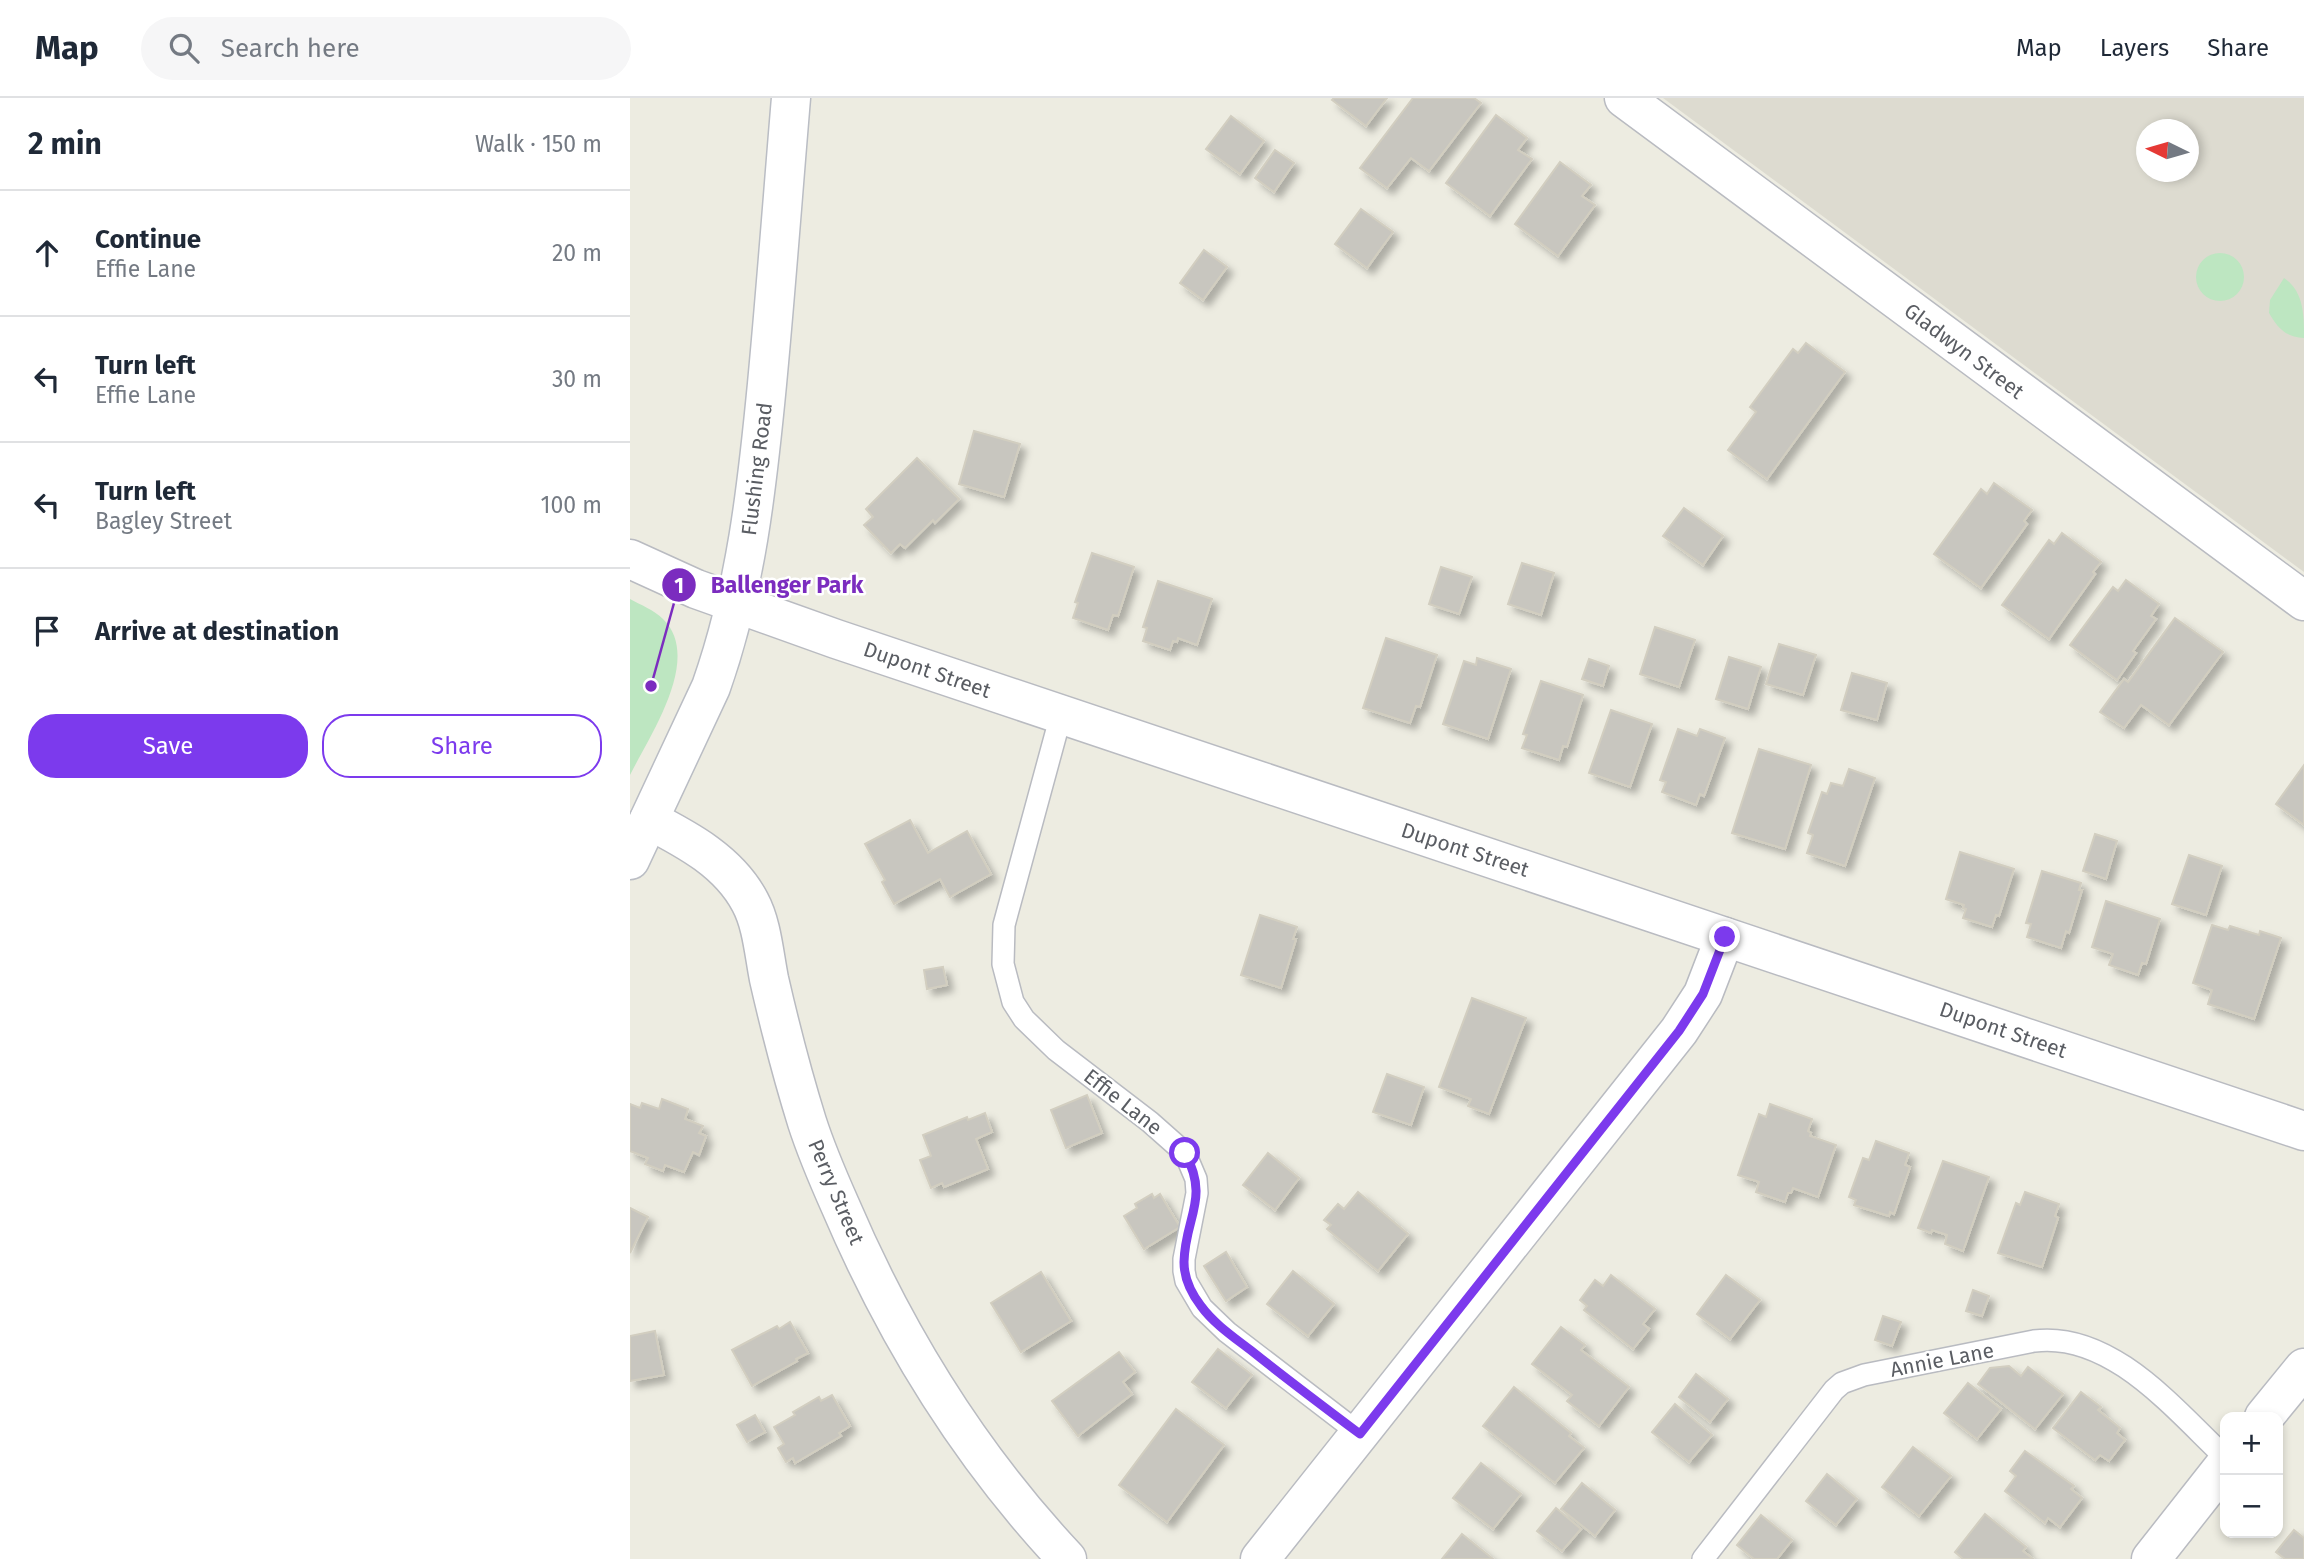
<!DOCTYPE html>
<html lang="en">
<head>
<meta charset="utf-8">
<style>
	body { margin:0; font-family:"Fira Sans",sans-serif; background:#f6f6f7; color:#1f2937 }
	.controls { position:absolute; right:21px; bottom:21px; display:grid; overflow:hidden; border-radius:14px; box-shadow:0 4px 10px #0003 }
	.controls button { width:63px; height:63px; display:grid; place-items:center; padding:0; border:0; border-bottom:2px solid #e0e1e3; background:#fff; color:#1f2937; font:35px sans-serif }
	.compass { position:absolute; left:1506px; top:21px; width:63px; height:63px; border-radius:50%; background:#fff; box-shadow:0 4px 10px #0003; rotate:275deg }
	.stop { position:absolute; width:21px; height:21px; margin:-16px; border:5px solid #7c3aed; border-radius:50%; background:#fff }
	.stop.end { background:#7c3aed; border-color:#fff; box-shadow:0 2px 7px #0008 }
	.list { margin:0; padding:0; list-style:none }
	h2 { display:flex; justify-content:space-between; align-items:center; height:91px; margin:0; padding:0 28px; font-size:30px }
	h2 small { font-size:23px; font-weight:400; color:#747a83 }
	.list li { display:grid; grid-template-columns:46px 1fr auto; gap:21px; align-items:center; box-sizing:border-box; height:126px; padding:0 28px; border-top:2px solid #e0e1e3 }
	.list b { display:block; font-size:26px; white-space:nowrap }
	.list p { margin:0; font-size:23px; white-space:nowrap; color:#747a83 }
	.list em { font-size:23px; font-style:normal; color:#747a83 }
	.actions { display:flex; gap:14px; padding:21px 28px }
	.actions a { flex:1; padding:16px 0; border:2px solid #7c3aed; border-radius:28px; text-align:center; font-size:24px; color:#7c3aed }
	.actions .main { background:#7c3aed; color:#fff }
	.icon { flex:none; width:38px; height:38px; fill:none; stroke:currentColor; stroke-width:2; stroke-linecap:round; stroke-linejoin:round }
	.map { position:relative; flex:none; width:1674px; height:1461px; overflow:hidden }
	header { display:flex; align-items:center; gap:42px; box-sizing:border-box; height:98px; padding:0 35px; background:#fff; border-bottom:2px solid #e0e1e3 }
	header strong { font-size:33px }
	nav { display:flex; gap:38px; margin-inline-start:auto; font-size:24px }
	.search { width:490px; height:63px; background:#f6f6f7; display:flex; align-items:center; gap:18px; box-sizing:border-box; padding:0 24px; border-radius:38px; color:#747a83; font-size:26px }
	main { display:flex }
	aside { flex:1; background:#fff }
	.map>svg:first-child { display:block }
	.education { fill:#dddbd0; fill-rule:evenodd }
	.green { fill:#bde6c1 }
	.building { fill:#c8c6bf; stroke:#d2cec0; stroke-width:2; filter:url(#shadow) }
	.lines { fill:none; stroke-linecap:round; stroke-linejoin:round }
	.service-casing { stroke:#b9bbc1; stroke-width:24 }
	.minor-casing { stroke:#b9bbc1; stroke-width:41 }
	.tertiary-casing { stroke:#b9bbc1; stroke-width:41 }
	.secondary-casing { stroke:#babdc4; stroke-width:41 }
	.service { stroke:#fff; stroke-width:21 }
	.minor { stroke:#fff; stroke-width:38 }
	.tertiary { stroke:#fff; stroke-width:38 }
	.secondary { stroke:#fff; stroke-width:38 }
	.route { stroke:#7c3aed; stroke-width:9 }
	.labels { text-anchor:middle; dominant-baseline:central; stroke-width:5; stroke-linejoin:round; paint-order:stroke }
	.street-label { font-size:21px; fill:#5a5d63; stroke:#fff }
	.leader { fill:none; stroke:#7b2cbf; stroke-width:2.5 }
	.callout-dot { fill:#7b2cbf; stroke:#fff; stroke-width:2.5 }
	.mark-label { font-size:21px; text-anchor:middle; font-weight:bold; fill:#fff }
	.callout-label { font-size:23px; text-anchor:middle; font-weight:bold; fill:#7b2cbf; stroke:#fff; stroke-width:5; stroke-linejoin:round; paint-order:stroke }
</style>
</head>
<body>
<header>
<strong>Map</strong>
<div class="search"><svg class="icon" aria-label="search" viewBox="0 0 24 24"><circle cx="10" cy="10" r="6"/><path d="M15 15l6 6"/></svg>Search here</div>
<nav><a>Map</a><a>Layers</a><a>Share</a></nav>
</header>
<main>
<aside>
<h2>2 min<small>Walk · 150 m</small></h2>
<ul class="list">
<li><svg class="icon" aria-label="ahead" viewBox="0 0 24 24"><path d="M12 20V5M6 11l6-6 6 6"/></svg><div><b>Continue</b><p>Effie Lane</p></div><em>20 m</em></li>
<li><svg class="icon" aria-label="left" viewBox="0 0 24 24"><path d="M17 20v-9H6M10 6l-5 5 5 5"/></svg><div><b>Turn left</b><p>Effie Lane</p></div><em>30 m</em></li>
<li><svg class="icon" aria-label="left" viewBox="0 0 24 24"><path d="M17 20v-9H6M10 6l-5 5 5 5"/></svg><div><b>Turn left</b><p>Bagley Street</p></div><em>100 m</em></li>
<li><svg class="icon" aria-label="arrive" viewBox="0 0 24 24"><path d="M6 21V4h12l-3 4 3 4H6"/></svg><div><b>Arrive at destination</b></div></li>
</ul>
<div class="actions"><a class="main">Save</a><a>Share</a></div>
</aside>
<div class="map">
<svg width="1674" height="1461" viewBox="0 0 1674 1461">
	<defs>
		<filter id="shadow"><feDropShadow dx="6" dy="6" stdDeviation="3.5" flood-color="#0004"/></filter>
	</defs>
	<rect width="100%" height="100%" fill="#edece1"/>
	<path class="education" d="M1033,0H1674V474L1475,327ZM1517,32H1559V74H1517Z"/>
	<g class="green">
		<circle cx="1590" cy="179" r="24"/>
		<path d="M1654,180C1674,193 1674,218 1674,240C1656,240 1647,229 1639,215L1640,202Z"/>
		<path d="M0,501C11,507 24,512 33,521C73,560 20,637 0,677Z"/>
	</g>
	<g class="building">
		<path d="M704,0H757L736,28L702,2Z"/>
		<path d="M783,0H844L851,5L799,73L781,60L757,90L730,70Z"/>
		<path d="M866,17L897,40L888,52L902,61L860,118L816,85Z"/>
		<path d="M601,18L634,43L610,76L576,51Z"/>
		<path d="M645,52L664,65L644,94L625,80Z"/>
		<path d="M930,64L961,87L952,98L965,107L928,158L885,126Z"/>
		<path d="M731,111L763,134L737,170L705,146Z"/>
		<path d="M574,152L597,169L573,202L550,185Z"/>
		<path d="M1176,245L1215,274L1137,381L1098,352L1126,314L1120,309L1163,251L1168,255Z"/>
		<path d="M344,333L390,346L374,399L329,386Z"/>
		<path d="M287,360L329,401L305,425L303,422L275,450L270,446L261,455L234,427L243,419L236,411Z"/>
		<path d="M1364,385L1402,412L1394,423L1397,426L1351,490L1304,456L1351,391L1357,396Z"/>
		<path d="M1054,410L1093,438L1073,467L1033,438Z"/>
		<path d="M1432,435L1471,464L1463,474L1465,476L1419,541L1372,507L1419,442L1424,446Z"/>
		<path d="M462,455L504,469L488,518L483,517L478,532L443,520L448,505L445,504Z"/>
		<path d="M892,465L924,475L911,517L878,506Z"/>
		<path d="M811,469L842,479L829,516L799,506Z"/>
		<path d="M1496,482L1529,506L1521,518L1526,521L1503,553L1506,555L1487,582L1440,547L1483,489L1488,493Z"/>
		<path d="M528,483L582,501L567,547L548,540L547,544L543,543L540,552L513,543L517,530L513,529Z"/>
		<path d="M1545,520L1593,554L1539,627L1511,607L1494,630L1470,614L1494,581L1498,584Z"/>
		<path d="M1025,529L1065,542L1049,589L1010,576Z"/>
		<path d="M756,540L807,557L790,609L786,608L780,625L733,610Z"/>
		<path d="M1149,546L1186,557L1173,597L1136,586Z"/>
		<path d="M1099,559L1131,569L1118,611L1086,601Z"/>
		<path d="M847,560L881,571L858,641L813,626L834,563L846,567Z"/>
		<path d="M959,561L979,568L973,588L952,581Z"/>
		<path d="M1222,575L1257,585L1247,622L1211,612Z"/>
		<path d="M911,583L953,597L937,649L933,648L929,662L892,650L897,637L893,636Z"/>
		<path d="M981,612L1022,626L1000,689L959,675Z"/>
		<path d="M1048,631L1067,638L1070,631L1095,640L1074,698L1070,696L1066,707L1032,694L1036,684L1030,682Z"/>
		<path d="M1129,651L1181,667L1155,751L1102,735Z"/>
		<path d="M1674,667V727L1646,706Z"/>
		<path d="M1219,671L1245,680L1215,768L1177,755L1183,737L1178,735L1192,694L1197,696L1201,685L1213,688Z"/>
		<path d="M280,722L298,755L337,733L361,776L320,799L310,781L264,806L252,784L255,782L235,746Z"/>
		<path d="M1465,736L1487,743L1476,781L1453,773Z"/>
		<path d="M1330,754L1384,771L1369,818L1366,817L1362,829L1333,820L1336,811L1333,810L1334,807L1316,801Z"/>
		<path d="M1559,757L1592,768L1576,817L1542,806Z"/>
		<path d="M1412,773L1451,785L1449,792H1452L1439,835L1436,833L1431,850L1397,839L1401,826L1396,825Z"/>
		<path d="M1476,803L1530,821L1516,866L1512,865L1508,877L1479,867L1483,856L1462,849Z"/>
		<path d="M630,817L667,829L663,841H666L651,890L611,877Z"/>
		<path d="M1582,827L1598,832L1600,828L1629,837L1630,833L1651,840L1624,921L1578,906L1582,892L1563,885Z"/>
		<path d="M313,869L317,887L297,891L294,872Z"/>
		<path d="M842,900L896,920L859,1016L838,1008L841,1001L809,989Z"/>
		<path d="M757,976L794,989L781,1027L743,1014Z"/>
		<path d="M457,997L472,1035L436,1050L421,1012Z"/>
		<path d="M32,1001L58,1011L55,1021L73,1028L69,1035L76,1038L69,1057L63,1054L54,1074L35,1067L33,1073L15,1066L18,1060L0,1053V1006L10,1010L12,1005L29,1011Z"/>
		<path d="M1140,1006L1182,1021L1178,1033L1181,1035L1180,1038L1206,1047L1188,1099L1163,1090L1161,1095H1158L1155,1104L1126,1094L1129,1084L1108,1077L1129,1016L1136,1019Z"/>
		<path d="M355,1015L362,1034L346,1041L358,1071L314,1089L312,1085L301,1090L290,1062L301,1058L293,1037L337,1019L338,1022Z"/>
		<path d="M1246,1043L1279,1055L1275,1067L1280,1069L1264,1116L1260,1114L1259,1118L1224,1107L1226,1102L1219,1099L1233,1060L1239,1062Z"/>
		<path d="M638,1055L669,1080L645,1112L613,1087Z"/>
		<path d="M1313,1063L1359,1079L1333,1153L1315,1146L1317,1137L1302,1132L1301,1135L1288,1130Z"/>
		<path d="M728,1094L778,1136L748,1173L697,1131L701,1127L694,1122L708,1106L714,1111Z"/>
		<path d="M1395,1094L1429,1106L1425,1118L1428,1120L1412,1169L1368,1155L1386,1105L1390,1107Z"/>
		<path d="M522,1096L524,1100L530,1096L550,1129L514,1151L494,1118L507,1110L505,1106Z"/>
		<path d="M0,1110L18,1119L0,1155Z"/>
		<path d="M596,1154L617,1189L596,1203L574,1168Z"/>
		<path d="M663,1173L704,1206L678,1238L637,1206Z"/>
		<path d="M411,1174L441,1223L391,1254L361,1205Z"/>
		<path d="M981,1177L1025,1211L1013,1226L1019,1231L1003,1251L954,1212L957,1208L950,1202L965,1182L973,1188Z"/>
		<path d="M1096,1177L1130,1202L1100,1241L1067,1216Z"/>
		<path d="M1343,1192L1359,1198L1352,1218L1336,1213Z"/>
		<path d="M1253,1218L1271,1224L1262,1248L1245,1242Z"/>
		<path d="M160,1224L178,1255L166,1261L167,1263L122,1288L102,1252L147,1228L149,1231Z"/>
		<path d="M931,1229L955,1247L951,1252L999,1289L969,1328L937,1303L942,1297L902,1266Z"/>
		<path d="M25,1233L34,1277L0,1283V1238Z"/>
		<path d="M588,1251L622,1277L596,1310L562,1284Z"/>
		<path d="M489,1254L505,1274L493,1284L502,1296L448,1338L422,1303Z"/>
		<path d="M1379,1268L1391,1278L1398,1269L1433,1296L1405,1331L1348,1286L1360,1270Z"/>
		<path d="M1066,1276L1098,1301L1080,1324L1049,1299Z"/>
		<path d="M1338,1285L1371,1311L1347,1341L1314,1315Z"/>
		<path d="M884,1289L941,1335L939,1338L954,1350L925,1385L853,1328Z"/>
		<path d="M1451,1294L1471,1309L1468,1312L1490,1330L1487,1335L1495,1342L1479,1363L1470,1357L1465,1362L1423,1330Z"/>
		<path d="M202,1297L220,1328L209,1335L211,1338L165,1365L163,1360L156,1364L148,1350L154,1346L144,1329L165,1317L163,1314L189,1299L191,1303Z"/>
		<path d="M1045,1306L1082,1337L1059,1364L1022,1334Z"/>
		<path d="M546,1311L594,1347L537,1424L489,1387Z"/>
		<path d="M125,1317L135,1334L117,1344L107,1327Z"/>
		<path d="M1283,1349L1321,1378L1289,1418L1252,1389Z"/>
		<path d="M1395,1353L1444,1388L1441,1391L1452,1400L1430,1429L1418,1420L1415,1425L1375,1393L1386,1378L1380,1373Z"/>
		<path d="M851,1365L891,1396L863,1431L823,1400Z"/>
		<path d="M1197,1376L1227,1401L1206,1427L1176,1403Z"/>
		<path d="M952,1385L985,1412L965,1438L931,1411Z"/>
		<path d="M926,1410L951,1431L932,1453L907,1433Z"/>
		<path d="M1355,1416L1396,1449L1393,1453L1403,1461H1333L1325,1454Z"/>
		<path d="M1131,1417L1162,1442L1147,1461H1124L1107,1447Z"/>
		<path d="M1664,1432L1674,1440V1461H1655L1646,1454Z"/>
		<path d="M832,1436L863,1461H812Z"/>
	</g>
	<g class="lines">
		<defs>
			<g id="service">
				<path d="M431,617L374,827L373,866L383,904L394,921L426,952L520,1024L555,1055L566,1081L567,1095L554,1161V1173L556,1183L572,1210L597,1234L730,1336"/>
				<path d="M1073,1461L1204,1292L1212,1285L1234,1277L1404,1243C1481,1233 1544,1311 1595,1359"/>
			</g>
			<g id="minor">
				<path d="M994,0L1674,503"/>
				<path d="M19,722C58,742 99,764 120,804C132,826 134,856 139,881C150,929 162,976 177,1024C186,1052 198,1080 210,1107C265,1236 341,1359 437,1461"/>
				<path d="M1634,1319L1674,1270"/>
				<path d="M630,1461L1049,933L1073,896L1095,839"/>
				<path d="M1521,1461L1595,1367"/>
			</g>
			<path id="tertiary" d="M0,461L66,491L206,541L1674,1033"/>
			<path id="secondary" d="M0,762L81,589C116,490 127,390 137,286C146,191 153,95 161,0"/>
		</defs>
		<use href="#service" class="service-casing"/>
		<use href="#minor" class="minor-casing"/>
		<use href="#tertiary" class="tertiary-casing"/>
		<use href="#secondary" class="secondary-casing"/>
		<use href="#service" class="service"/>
		<use href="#minor" class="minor"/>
		<use href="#tertiary" class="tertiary"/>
		<use href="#secondary" class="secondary"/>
	</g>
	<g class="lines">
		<path class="route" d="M555,1055C580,1101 555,1119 554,1164C554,1181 561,1195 571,1208C584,1226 605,1240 623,1254C658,1282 694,1309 730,1336L1049,933L1073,896L1095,839"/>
	</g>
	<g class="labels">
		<g class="street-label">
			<text transform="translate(1334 253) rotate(37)">Gladwyn Street</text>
			<text transform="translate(127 371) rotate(-83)">Flushing Road</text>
			<text transform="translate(297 572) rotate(19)">Dupont Street</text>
			<text transform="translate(835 752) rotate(18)">Dupont Street</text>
			<text transform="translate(1373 932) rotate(19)">Dupont Street</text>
			<text transform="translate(493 1004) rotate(38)">Effie Lane</text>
			<text transform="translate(206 1094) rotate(67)">Perry Street</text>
			<text transform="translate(1312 1262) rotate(-11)">Annie Lane</text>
		</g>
	</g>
	<path class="leader" d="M21 588L49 487"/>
	<g class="callout-dot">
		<circle cx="21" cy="588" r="7"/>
		<circle cx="49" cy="487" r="18"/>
	</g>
	<g class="mark-label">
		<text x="49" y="495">1</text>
	</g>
	<g class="callout-label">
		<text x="157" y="495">Ballenger Park</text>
	</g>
</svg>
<div class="controls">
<button>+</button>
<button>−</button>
</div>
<svg class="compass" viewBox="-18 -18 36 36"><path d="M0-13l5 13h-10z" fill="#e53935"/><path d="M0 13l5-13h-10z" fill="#747a83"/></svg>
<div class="stop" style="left:555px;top:1055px"></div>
<div class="stop end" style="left:1095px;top:839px"></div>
</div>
</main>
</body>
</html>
